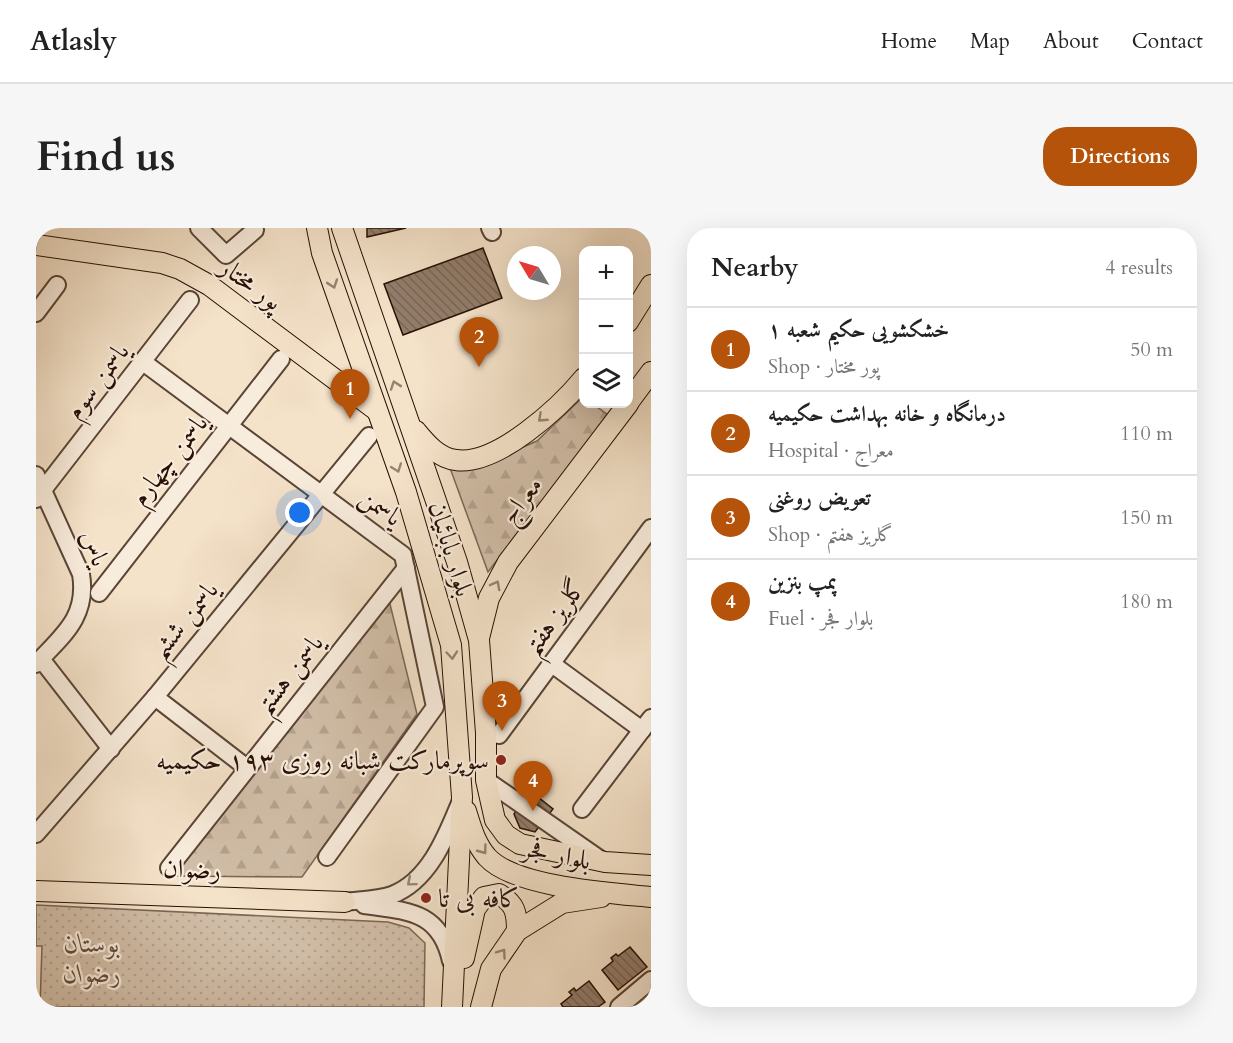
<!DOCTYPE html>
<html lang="en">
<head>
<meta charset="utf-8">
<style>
	body { margin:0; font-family:Cardo,Amiri,serif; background:#f6f6f6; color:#222 }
	.controls { position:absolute; right:18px; top:18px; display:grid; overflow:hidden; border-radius:12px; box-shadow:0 6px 24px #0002 }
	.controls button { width:54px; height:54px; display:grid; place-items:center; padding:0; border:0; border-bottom:2px solid #e0e0e0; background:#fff; color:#222; font:30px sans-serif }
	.compass { position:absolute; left:471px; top:18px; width:54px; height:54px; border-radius:50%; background:#fff; box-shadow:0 6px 24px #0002; rotate:308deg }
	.you { position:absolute; left:264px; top:285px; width:21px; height:21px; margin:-15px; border:4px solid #fff; border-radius:50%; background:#1a73e8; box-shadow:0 0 0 9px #1a73e833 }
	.badge { display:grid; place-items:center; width:39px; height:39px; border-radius:50%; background:#b45309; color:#fff; font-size:20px; font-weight:700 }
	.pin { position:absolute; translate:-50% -50px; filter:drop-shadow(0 2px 3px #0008) }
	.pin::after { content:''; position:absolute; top:32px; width:21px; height:18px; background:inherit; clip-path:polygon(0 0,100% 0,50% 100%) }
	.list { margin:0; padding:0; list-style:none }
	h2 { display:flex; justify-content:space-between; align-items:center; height:78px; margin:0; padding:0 24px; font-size:26px }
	h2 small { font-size:20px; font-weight:400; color:#767676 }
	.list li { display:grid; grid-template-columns:39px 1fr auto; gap:18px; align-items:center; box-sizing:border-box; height:84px; padding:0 24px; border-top:2px solid #e0e0e0 }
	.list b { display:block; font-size:22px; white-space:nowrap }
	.list p { margin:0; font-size:20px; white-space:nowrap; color:#767676 }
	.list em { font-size:20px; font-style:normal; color:#767676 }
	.icon { flex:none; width:33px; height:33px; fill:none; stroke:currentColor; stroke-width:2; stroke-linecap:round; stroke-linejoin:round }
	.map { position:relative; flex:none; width:615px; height:779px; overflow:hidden; border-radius:24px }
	header { display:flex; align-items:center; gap:36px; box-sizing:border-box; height:84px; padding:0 30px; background:#fff; border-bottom:2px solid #e0e0e0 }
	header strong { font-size:28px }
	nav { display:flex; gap:33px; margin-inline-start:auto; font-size:21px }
	.intro { display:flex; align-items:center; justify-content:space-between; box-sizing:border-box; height:144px; padding:0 36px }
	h1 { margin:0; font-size:42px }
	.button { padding:15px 27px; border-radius:24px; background:#b45309; color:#fff; font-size:21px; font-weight:700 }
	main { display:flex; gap:36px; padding:0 36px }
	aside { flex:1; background:#fff; border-radius:24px; box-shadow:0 6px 24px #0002 }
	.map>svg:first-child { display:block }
	.grass { fill:url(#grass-dots); stroke:#7c6656; stroke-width:1.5 }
	.forest { fill:url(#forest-firs); stroke:#7c6656; stroke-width:1.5 }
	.building { fill:url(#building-back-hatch); stroke:#270f05; stroke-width:1.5 }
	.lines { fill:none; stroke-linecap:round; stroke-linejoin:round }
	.minor-casing { stroke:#5a4436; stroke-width:20 }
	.major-casing { stroke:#270f05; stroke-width:22 }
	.minor { stroke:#f8ecdc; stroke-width:16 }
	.major { stroke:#f4e2c9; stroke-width:20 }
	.oneway { stroke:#988371 }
	.oneway2 { stroke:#9a897b }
	.poi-dot { fill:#8f2418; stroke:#f8ecdc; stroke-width:2 }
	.labels { text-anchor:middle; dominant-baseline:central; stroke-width:4.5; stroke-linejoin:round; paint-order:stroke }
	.street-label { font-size:26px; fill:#270f05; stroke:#f8ecdc }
	.poi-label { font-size:26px; fill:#270f05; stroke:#f8ecdc; text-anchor:end }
	.park-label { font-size:26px; font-style:italic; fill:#624c3e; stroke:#f8ecdc }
</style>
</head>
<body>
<header>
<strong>Atlasly</strong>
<nav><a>Home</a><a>Map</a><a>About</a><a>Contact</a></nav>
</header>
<div class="intro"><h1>Find us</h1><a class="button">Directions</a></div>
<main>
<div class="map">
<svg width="615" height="779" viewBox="0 0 615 779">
	<defs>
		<pattern id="grass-dots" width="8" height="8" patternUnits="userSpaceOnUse" patternTransform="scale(1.5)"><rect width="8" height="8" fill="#d1bea8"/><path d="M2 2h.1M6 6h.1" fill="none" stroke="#b3a28f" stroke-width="1.8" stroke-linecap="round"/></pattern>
		<pattern id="forest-firs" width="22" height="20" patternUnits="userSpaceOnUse" patternTransform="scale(1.5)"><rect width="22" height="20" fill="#d1bea8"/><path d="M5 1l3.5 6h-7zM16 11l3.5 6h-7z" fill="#b3a28f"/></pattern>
		<pattern id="building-back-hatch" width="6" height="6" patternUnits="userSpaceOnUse" patternTransform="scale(1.5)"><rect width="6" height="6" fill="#927d6b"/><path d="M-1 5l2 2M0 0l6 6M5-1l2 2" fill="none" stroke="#776556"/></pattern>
	</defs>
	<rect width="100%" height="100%" fill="#f4e2c9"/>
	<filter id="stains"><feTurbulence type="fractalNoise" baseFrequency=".00333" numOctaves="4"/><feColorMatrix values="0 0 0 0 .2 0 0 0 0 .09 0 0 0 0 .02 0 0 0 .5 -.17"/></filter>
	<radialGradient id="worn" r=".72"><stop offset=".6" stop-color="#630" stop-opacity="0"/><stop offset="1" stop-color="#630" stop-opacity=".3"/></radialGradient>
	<path class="grass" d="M0,677L352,694L373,700L389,715L388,779H4L6,718H0Z"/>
	<g class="forest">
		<path d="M547,169L548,176H557L572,187L452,344L414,240L446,237L501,213Z"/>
		<path d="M353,372L381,486L266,649L138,648Z"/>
	</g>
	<g class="building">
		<path d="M331,0H370L331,9Z"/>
		<path d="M447,20L466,70L367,107L348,56Z"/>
		<path d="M493,562L517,581L499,604L484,600L478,586Z"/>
		<path d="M594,719L611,739L582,762L566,742L577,733L575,730L580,726L582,728Z"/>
		<path d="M553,753L569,774L562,779H527L525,776L536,767L533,764L538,760L540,763Z"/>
	</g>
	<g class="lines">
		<defs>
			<g id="minor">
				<path d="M163,0L190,27L219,2"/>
				<path d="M454,0L456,4"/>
				<path d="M0,85L21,57"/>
				<path d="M107,134L367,327L399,479L291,629"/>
				<path d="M0,247L45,346C52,389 27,407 0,436"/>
				<path d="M0,271L154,72"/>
				<path d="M63,365L245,131"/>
				<path d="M5,431L75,521"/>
				<path d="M516,436L606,502"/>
				<path d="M119,469L211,540"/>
				<path d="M463,507L615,300"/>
				<path d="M450,552L568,634"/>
				<path d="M546,581L615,490"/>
				<path d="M0,606L119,469L333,208"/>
				<path d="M133,640L370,340"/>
				<path d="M309,674C324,672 342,672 356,667C393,653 410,609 424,575"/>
				<path d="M328,677C372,683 404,683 415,733"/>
				<path d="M583,779L615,752"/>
			</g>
			<g id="major">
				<path d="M281,0L286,25L370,264L415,417L426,569L416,779"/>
				<path d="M306,0L421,334L443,412L450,505V552L459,592L470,607L484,616L569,634L615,637"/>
				<path d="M0,17L126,35L144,41L173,57L340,182"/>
				<path d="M592,94L615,57"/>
				<path d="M592,175L615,144"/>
				<path d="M380,203C390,215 402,230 420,232C461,238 524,179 548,150"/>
				<path d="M443,410L453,370L472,334L592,176"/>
				<path d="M430,583C435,599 439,615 451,629C478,659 574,665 615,669"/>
				<path d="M0,663L309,674"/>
				<path d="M428,730L439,681L448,669L463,666C479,676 481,684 481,703"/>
				<path d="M445,779L455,741L481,703L526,675L565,669"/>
			</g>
		</defs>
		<use href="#minor" class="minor-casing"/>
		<use href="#major" class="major-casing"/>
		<use href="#minor" class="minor"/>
		<use href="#major" class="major"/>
	</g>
	<defs><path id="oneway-chevron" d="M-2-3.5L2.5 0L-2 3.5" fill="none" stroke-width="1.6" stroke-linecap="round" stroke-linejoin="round" transform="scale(1.5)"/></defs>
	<g class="oneway">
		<use href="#oneway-chevron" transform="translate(297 56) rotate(71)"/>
		<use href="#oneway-chevron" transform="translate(359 157) rotate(-109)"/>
		<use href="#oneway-chevron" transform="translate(506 190) rotate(137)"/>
		<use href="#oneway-chevron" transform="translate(361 240) rotate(70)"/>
		<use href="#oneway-chevron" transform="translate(460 357) rotate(-62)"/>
		<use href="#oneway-chevron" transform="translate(416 427) rotate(85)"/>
		<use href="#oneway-chevron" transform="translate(447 622) rotate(53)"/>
		<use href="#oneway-chevron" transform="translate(466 725) rotate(-55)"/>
	</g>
	<use class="oneway2" href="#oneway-chevron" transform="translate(375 654) rotate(140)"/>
	<g class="poi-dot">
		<circle cx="465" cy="532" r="6"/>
		<circle cx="390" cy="670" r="6"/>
	</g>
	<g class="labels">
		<g class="street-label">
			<text transform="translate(215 56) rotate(36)">پور مختار</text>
			<text transform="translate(61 153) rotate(-53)">یاسمن سوم</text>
			<text transform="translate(133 232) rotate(-52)">یاسمن چهارم</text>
			<text transform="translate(485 272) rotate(-53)">معراج</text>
			<text transform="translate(345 279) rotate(37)">یاسمن</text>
			<text transform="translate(59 320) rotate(69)">یاس</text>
			<text transform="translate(415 321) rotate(73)">بلوار بابائیان</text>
			<text transform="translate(518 389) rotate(-54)">گلریز هفتم</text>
			<text transform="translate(148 392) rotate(-51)">یاسمن ششم</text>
			<text transform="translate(253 446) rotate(-52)">یاسمن هشتم</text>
			<text transform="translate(521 626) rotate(12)">بلوار فجر</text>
			<text transform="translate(156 641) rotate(2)">رضوان</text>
		</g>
		<g class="poi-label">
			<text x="453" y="532">سوپرمارکت شبانه روزی ۱۹۳ حکیمیه</text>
			<text x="402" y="670" text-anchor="start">کافه بی تا</text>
		</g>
		<g class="park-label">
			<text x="56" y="715">بوستان<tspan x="56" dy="30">رضوان</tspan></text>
		</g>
	</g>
	<rect width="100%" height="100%" filter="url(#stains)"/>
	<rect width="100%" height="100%" fill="url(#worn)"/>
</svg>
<div class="controls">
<button>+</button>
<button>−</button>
<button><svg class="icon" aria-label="layers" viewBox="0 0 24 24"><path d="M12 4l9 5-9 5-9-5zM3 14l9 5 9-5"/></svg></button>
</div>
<svg class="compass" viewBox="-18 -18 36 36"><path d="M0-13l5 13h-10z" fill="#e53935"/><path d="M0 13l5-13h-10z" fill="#767676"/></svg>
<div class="you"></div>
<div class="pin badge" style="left:314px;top:191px">1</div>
<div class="pin badge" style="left:443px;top:139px">2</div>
<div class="pin badge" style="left:466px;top:503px">3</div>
<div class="pin badge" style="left:497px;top:583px">4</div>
</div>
<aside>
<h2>Nearby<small>4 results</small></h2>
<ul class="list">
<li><span class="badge">1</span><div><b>خشکشویی حکیم شعبه ۱</b><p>Shop · پور مختار</p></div><em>50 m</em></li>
<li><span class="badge">2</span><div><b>درمانگاه و خانه بهداشت حکیمیه</b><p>Hospital · معراج</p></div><em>110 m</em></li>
<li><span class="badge">3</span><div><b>تعویض روغنی</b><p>Shop · گلریز هفتم</p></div><em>150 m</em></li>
<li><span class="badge">4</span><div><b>پمپ بنزین</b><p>Fuel · بلوار فجر</p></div><em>180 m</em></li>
</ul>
</aside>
</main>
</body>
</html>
